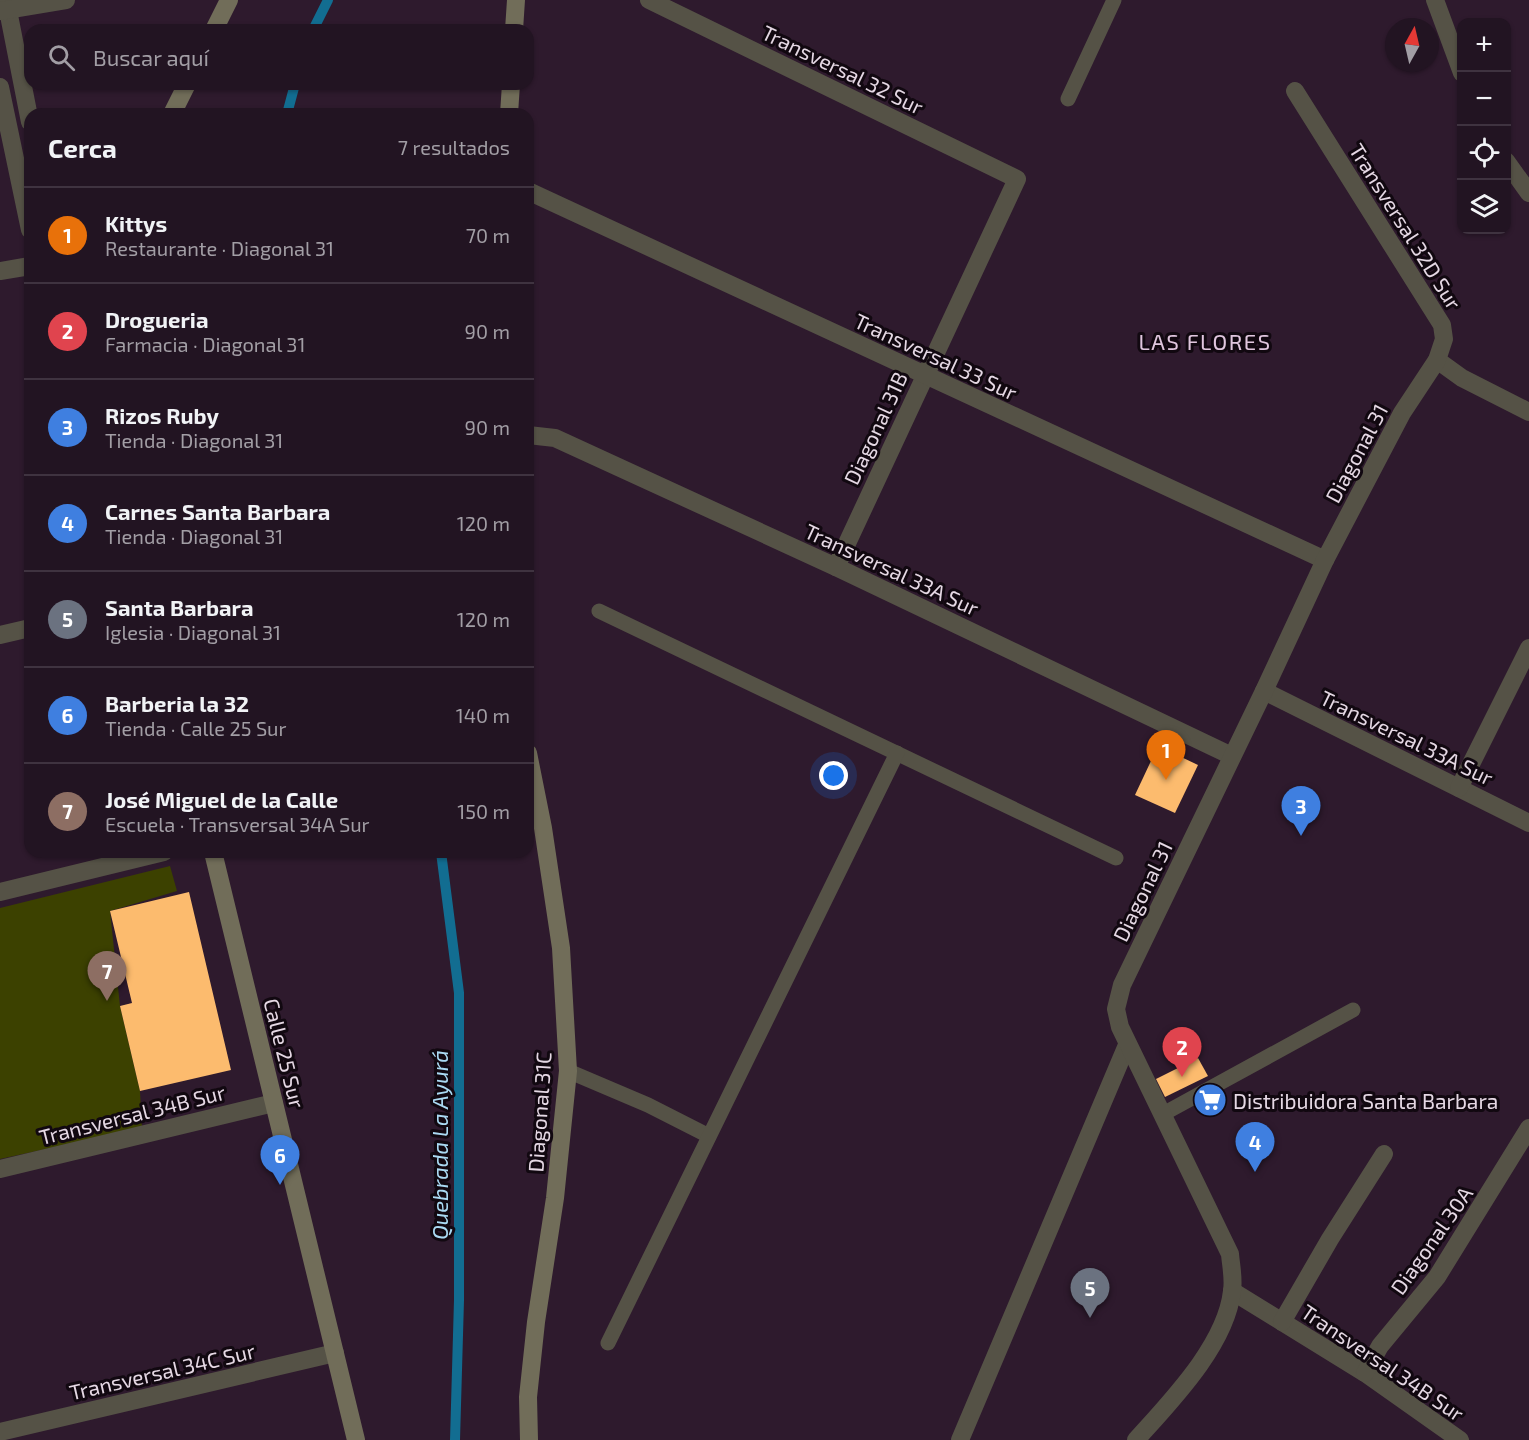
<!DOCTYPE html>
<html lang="es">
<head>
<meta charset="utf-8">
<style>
	body { margin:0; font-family:"Exo 2",sans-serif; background:#2a1d2a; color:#f1f3f6 }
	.controls { position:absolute; right:18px; top:18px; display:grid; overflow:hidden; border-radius:12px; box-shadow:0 2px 4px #0004 }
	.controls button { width:54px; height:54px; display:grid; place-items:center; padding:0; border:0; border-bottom:2px solid #3f3340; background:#221422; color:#f1f3f6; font:30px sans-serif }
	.compass { position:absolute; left:1385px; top:18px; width:54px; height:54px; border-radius:50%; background:#221422; box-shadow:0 2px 4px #0004; rotate:8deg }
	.you { position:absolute; left:834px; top:776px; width:21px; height:21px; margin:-15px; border:4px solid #fff; border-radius:50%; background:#1a73e8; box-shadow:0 0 0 9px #1a73e833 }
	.badge { display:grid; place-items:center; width:39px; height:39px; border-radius:50%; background:#b45309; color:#fff; font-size:20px; font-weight:700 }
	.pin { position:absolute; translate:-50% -50px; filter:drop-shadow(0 2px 3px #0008) }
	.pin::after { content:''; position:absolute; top:32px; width:21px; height:18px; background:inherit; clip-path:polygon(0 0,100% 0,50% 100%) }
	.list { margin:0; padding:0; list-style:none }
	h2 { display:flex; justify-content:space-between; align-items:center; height:78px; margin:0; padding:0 24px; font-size:26px }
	h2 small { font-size:20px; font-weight:400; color:#a29ea5 }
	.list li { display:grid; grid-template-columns:39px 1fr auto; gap:18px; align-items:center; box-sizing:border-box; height:96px; padding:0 24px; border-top:2px solid #3f3340 }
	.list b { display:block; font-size:22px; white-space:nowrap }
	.list p { margin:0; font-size:20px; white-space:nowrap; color:#a29ea5 }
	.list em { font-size:20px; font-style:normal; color:#a29ea5 }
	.icon { flex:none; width:33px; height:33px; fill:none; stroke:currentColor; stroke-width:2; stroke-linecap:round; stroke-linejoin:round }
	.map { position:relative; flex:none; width:1529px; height:1440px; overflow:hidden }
	.search { position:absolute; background:#221422; box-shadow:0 2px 4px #0004; left:24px; top:24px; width:510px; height:66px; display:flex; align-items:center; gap:15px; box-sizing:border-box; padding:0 21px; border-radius:18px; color:#a29ea5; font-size:22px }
	.panel { position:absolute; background:#221422; box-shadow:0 2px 4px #0004; left:24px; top:108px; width:510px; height:750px; border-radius:18px }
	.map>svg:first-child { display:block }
	.green { fill:#3c4100 }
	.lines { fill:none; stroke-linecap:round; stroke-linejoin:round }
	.stream { stroke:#126d91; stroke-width:10 }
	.building { fill:#fcbb6e }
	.service { stroke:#555246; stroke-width:15 }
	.pedestrian { stroke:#555246; stroke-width:18 }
	.minor { stroke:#555246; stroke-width:18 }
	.secondary { stroke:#716d59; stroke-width:18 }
	.labels { text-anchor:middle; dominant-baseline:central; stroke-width:6; stroke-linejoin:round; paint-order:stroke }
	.street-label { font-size:21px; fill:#e5d8e4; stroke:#110810 }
	.poi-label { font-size:21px; fill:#e5d8e4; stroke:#110810; text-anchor:start }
	.neighbourhood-label { font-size:22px; letter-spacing:1.5px; fill:#e0c6de; stroke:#110810 }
	.water-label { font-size:22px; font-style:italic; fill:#aad9f2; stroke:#110810 }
</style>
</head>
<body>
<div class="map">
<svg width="1529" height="1440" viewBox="0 0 1529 1440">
	<rect width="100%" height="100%" fill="#2e1a2d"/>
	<path class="green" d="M170,866L177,891L110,911L120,1006L140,1091L142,1128L0,1159V908Z"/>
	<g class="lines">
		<g class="stream">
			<path d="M313,30L328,0"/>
			<path d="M287,114L295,84"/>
			<path d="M441,852L459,993V1300L455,1440"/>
		</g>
	</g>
	<g class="building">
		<path d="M1158,746L1198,765L1175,813L1135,795Z"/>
		<path d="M189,892L231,1070L140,1091L120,1006L132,1003L110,911Z"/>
		<path d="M1198,1058L1208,1076L1165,1097L1156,1079Z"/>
	</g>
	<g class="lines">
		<g class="service">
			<path d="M1068,99L1114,0"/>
			<path d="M599,611L1116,858"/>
			<path d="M568,1071L648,1105L709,1136"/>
			<path d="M1163,1114L1353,1010"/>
			<path d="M608,1343L897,753"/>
		</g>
		<path class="pedestrian" d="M960,1440L1127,1045"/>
		<g class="minor">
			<path d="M6,0L30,122"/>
			<path d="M649,0L1017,179L836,567"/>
			<path d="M1435,0L1462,73"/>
			<path d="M0,11L66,0"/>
			<path d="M0,87L30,230"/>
			<path d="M1506,161L1529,193"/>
			<path d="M528,191L1325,560"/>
			<path d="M0,271L30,266"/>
			<path d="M1437,360L1462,378L1529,412"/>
			<path d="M528,435L555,438L836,567L1232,756"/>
			<path d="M0,635L30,628"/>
			<path d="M1264,691L1529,823"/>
			<path d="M1459,788L1529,648"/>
			<path d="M0,892L164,852"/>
			<path d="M0,1169L274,1103"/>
			<path d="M1232,1291L1365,1373L1460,1440"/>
			<path d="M1282,1322L1330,1239L1384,1154"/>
			<path d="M1365,1373L1380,1346L1437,1277L1529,1128"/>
			<path d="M0,1432L335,1353"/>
			<path d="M1136,1440C1171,1401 1226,1345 1232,1291C1234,1279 1231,1266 1230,1254L1120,1027L1116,1009L1122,985L1264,691L1325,560L1402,413L1437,360L1444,339L1442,325L1295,91"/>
		</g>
		<g class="secondary">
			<path d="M214,30L229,0"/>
			<path d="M514,30L516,0"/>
			<path d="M172,114L187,84"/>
			<path d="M509,114L511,84"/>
			<path d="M528,753L543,828L561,948L568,1071L555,1198L536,1322L528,1397L529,1440"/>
			<path d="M213,852L356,1440"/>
		</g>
	</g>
	<defs>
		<symbol id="supermarket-disc" viewBox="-11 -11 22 22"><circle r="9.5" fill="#3f7fe0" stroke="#110810"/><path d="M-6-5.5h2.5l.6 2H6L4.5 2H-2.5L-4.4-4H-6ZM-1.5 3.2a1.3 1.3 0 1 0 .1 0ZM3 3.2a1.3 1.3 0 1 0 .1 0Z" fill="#fff"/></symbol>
	</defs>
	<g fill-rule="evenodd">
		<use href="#supermarket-disc" x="1191" y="1081" width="38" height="38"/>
	</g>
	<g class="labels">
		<g class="street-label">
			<text transform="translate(843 69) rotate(26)">Transversal 32 Sur</text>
			<text transform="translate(1406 226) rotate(58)">Transversal 32D Sur</text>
			<text transform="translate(936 356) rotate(25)">Transversal 33 Sur</text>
			<text transform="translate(875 428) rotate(-65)">Diagonal 31B</text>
			<text transform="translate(1356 453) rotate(-62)">Diagonal 31</text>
			<text transform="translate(892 569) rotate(25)">Transversal 33A Sur</text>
			<text transform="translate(1407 737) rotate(26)">Transversal 33A Sur</text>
			<text transform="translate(1142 891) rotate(-64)">Diagonal 31</text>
			<text transform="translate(285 1053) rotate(76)">Calle 25 Sur</text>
			<text transform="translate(539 1112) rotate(-86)">Diagonal 31C</text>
			<text transform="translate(132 1114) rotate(-14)">Transversal 34B Sur</text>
			<text transform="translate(1431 1240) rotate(-55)">Diagonal 30A</text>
			<text transform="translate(1383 1362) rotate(34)">Transversal 34B Sur</text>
			<text transform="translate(162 1371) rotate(-13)">Transversal 34C Sur</text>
		</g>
		<g class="poi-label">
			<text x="1233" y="1100">Distribuidora Santa Barbara</text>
		</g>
		<g class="neighbourhood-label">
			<text x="1205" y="341">LAS FLORES</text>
		</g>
		<g class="water-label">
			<text transform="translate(439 1145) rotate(-90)">Quebrada La Ayurá</text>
		</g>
	</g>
</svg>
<div class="controls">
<button>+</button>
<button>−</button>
<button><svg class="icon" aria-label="locate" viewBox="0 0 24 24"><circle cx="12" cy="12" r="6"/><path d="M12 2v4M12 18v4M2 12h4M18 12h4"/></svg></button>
<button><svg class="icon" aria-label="layers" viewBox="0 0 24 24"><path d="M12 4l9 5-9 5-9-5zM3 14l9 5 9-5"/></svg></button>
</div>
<svg class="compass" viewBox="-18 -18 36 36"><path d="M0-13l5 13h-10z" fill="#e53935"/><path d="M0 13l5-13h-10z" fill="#a29ea5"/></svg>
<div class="you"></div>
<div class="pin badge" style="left:1166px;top:780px;background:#e8710a">1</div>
<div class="pin badge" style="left:1182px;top:1077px;background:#e0444e">2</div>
<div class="pin badge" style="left:1301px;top:836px;background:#3f7fe0">3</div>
<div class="pin badge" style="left:1255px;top:1172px;background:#3f7fe0">4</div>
<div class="pin badge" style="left:1090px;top:1318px;background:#6b7280">5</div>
<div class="pin badge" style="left:280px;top:1185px;background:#3f7fe0">6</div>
<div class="pin badge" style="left:107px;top:1001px;background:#8d6e63">7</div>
<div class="search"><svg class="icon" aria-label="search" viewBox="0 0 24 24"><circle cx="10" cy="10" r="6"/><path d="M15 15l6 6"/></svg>Buscar aquí</div>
<section class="panel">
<h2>Cerca<small>7 resultados</small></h2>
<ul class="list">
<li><span class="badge" style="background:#e8710a">1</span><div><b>Kittys</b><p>Restaurante · Diagonal 31</p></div><em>70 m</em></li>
<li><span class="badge" style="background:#e0444e">2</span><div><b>Drogueria</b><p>Farmacia · Diagonal 31</p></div><em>90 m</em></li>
<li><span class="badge" style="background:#3f7fe0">3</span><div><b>Rizos Ruby</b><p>Tienda · Diagonal 31</p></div><em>90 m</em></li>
<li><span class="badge" style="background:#3f7fe0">4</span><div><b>Carnes Santa Barbara</b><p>Tienda · Diagonal 31</p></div><em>120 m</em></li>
<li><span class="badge" style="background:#6b7280">5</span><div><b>Santa Barbara</b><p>Iglesia · Diagonal 31</p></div><em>120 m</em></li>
<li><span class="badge" style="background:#3f7fe0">6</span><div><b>Barberia la 32</b><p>Tienda · Calle 25 Sur</p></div><em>140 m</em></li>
<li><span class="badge" style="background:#8d6e63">7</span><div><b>José Miguel de la Calle</b><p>Escuela · Transversal 34A Sur</p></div><em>150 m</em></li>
</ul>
</section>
</div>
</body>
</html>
